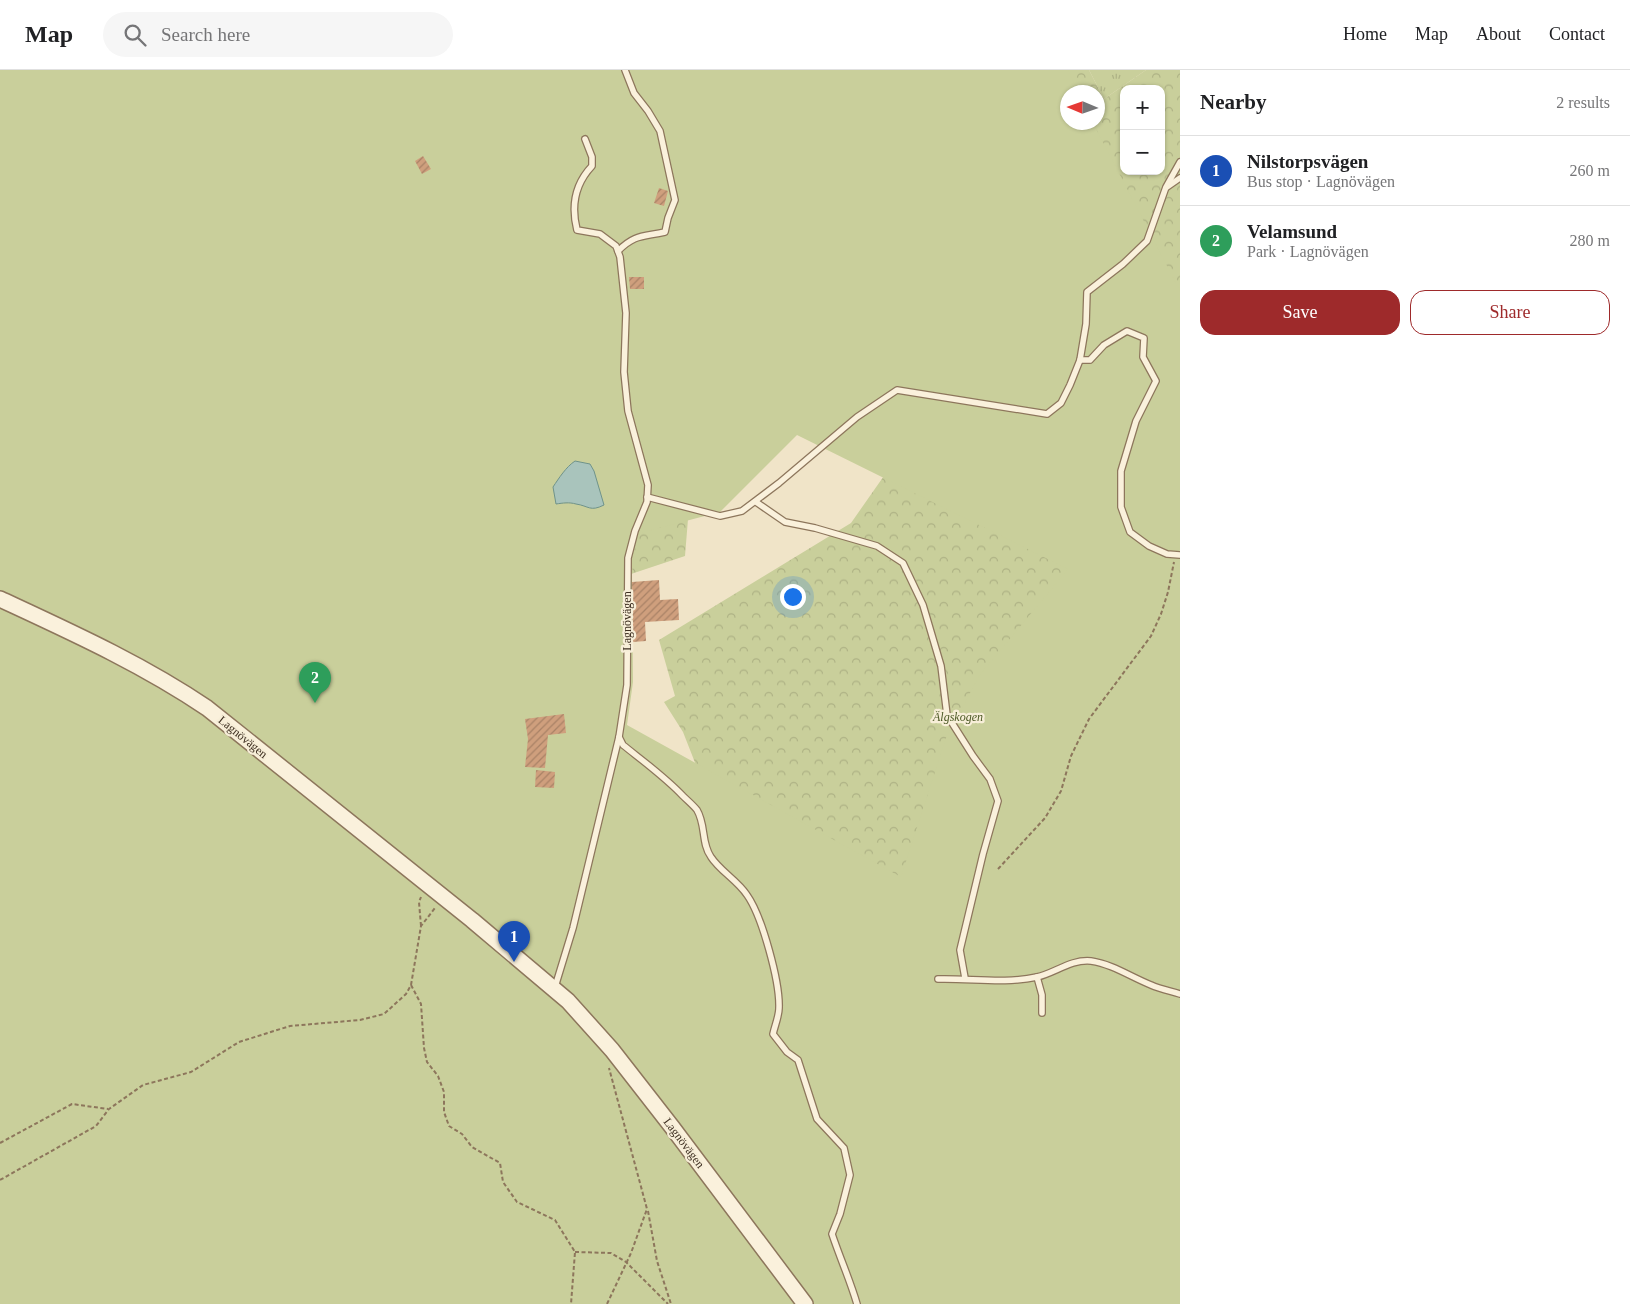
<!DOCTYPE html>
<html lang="en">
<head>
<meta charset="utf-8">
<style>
	body { margin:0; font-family:"Times New Roman",serif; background:#f6f6f6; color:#202124 }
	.controls { position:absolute; right:15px; top:15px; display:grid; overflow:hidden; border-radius:10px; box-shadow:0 1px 4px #0004 }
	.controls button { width:45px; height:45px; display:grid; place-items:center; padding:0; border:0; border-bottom:1px solid #e0e0e0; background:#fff; color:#202124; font:25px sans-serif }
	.compass { position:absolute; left:1060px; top:15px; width:45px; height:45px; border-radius:50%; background:#fff; box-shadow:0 1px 4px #0004; rotate:272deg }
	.you { position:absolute; left:792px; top:526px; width:18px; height:18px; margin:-12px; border:4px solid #fff; border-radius:50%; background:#1a73e8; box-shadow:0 0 0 8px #1a73e833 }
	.badge { display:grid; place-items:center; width:32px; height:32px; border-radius:50%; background:#9e2a2b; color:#fff; font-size:16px; font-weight:700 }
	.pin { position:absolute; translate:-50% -41px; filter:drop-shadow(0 1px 2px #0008) }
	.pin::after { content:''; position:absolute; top:26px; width:18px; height:15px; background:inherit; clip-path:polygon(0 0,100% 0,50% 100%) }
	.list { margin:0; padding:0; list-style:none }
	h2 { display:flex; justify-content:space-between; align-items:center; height:65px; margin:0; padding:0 20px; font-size:21px }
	h2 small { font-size:16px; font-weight:400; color:#757577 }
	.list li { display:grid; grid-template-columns:32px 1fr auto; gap:15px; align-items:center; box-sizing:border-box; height:70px; padding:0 20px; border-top:1px solid #e0e0e0 }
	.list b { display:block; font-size:19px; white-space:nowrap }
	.list p { margin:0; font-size:16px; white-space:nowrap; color:#757577 }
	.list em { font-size:16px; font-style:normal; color:#757577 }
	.actions { display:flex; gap:10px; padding:15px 20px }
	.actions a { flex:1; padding:11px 0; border:1px solid #9e2a2b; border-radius:15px; text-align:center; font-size:18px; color:#9e2a2b }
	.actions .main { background:#9e2a2b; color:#fff }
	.icon { flex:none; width:28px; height:28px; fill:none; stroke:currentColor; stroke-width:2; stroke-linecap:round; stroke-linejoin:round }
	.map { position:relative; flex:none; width:1180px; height:1234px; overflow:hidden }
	header { display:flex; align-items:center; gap:30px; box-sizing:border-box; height:70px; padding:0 25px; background:#fff; border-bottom:1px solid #e0e0e0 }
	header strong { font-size:24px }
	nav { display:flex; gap:28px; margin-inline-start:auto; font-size:18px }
	.search { width:350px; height:45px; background:#f6f6f6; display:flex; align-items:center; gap:12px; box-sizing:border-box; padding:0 18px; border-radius:28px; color:#757577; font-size:19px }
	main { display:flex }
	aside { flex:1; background:#fff }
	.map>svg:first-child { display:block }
	.grass { fill:url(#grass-tufts) }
	.forest { fill:url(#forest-crowns); fill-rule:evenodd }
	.park { fill:#c9cf9b; fill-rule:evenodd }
	.water { fill:#a9c4bc; stroke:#6f938a }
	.building { fill:url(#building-hatch) }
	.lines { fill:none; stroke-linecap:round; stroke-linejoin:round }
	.service-casing { stroke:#8d765c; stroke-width:8 }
	.tertiary-casing { stroke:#8d765c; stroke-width:18 }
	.path { stroke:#8d765c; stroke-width:2; stroke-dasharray:4 2.5; stroke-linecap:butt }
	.service { stroke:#faf1dc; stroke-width:5.5 }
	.tertiary { stroke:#faf1dc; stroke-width:15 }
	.labels { text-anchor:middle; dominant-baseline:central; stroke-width:4.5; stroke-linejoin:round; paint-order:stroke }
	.street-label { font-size:12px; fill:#3d2e20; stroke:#f7eed8 }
	.park-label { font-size:12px; font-style:italic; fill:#4d5a26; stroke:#f7eed8 }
</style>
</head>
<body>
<header>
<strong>Map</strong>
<div class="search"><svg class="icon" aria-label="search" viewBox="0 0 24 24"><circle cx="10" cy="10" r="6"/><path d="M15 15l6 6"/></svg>Search here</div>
<nav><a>Home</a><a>Map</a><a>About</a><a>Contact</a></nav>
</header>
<main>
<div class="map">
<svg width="1180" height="1234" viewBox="0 0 1180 1234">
	<defs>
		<pattern id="grass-tufts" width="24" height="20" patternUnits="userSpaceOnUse" patternTransform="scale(1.25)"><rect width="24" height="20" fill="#c9cf9b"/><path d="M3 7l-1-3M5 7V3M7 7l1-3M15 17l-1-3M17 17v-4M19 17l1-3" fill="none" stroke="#aeb285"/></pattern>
		<pattern id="forest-crowns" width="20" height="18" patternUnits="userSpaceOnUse" patternTransform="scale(1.25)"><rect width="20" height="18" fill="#c9cf9b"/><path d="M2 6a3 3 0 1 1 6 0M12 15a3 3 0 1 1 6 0" fill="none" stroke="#aeb285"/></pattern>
		<pattern id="building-hatch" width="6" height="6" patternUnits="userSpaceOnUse" patternTransform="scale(1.25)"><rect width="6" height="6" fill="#cf9f7d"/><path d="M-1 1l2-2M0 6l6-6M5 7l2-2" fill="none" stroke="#a98266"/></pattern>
	</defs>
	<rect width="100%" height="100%" fill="#f0e4c8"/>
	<path class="grass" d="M1089,0H1146L1104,29Z"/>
	<path class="forest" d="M804,0H1089L1104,29L1146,0H1180V1234L969,874L703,713L683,662L664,632L675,626L659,570L851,453L886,403L849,306L688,449L685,486L622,507ZM1124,19H1161V101H1124ZM1068,22H1098V52H1068Z"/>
	<path class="park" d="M0,0H1068L1078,22H1068V52L1093,53L1180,221V1234H0ZM797,365L1068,499L979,606L946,668L901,807L627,655L633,612L632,504L634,482L640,463L720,442Z"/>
	<path class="water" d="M575,391L590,394L594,401L604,435C590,442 589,436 576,434C569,432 563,433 556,434L553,417C559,408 566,397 575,391Z"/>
	<g class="building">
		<path d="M423,86L431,99L422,104L415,91Z"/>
		<path d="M659,118L668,121L664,136L654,133Z"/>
		<path d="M629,207H644V219H630Z"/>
		<path d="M659,510L660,530L678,529L679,550L645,552L646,571L633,572L632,512Z"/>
		<path d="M564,644L566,663L548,665L545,698L525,697L528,669L525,649Z"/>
		<path d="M536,700L555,702L554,718L535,717Z"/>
	</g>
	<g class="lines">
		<defs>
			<g id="service">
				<path d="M1167,117L1180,108"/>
				<path d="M618,181C635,164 643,167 665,162L668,148L675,130L660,61L648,41L634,23L625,0"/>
				<path d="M1080,290H1090L1104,275L1127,261L1144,268L1143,287L1156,311L1136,351L1121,401V437L1130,462L1149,476L1167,484L1180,485"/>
				<path d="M647,427L720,446L742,441L779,413L857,347L897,320L1047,344L1061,333L1070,315L1080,290L1086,254L1087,222L1123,194L1147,171L1166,117L1180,92"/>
				<path d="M756,432L785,452L815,458L877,476L903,493L923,535L941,596L947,645L973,686L990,709L998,731L983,784L960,880L965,908"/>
				<path d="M619,667L623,675C643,691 665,707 683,726C688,731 693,735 697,740C706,755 701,773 711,787C720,801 737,810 747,825C762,846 780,912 779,938C779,946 775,955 773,964L787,982L798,990L817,1049L844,1078L850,1105L840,1144L832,1164C840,1188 850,1210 857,1234"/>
				<path d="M1037,907L1042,925V943"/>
				<path d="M938,909C970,908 1005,914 1037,907C1055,903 1071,889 1091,891C1112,894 1131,907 1151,915C1160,919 1170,921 1180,924"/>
				<path d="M555,917L573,858L619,667L627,615L628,488L635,461L647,432L648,415L628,341L624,302L626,243L620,187L616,176L600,164L577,160C571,136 575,114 592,96V87L585,69"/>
			</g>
			<path id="tertiary" d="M0,529C71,562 142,594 207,638L472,850L568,931L612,980L672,1057L805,1234"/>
		</defs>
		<use href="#service" class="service-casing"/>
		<use href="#tertiary" class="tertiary-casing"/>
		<g class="path">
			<path d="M998,799L1045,748L1061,721L1071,686L1089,649L1151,566L1161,544L1168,522L1174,492"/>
			<path d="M421,856L419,832L421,827"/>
			<path d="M411,915L421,934L424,978L427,992L438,1006L444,1022V1042L449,1056L462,1064L472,1077L500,1093L503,1112L517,1132L555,1150L575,1182L571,1234"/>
			<path d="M0,1073L72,1034L108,1039"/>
			<path d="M0,1110L96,1056L109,1039L143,1015L191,1002L239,972L290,956L360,950L384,944L406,924L411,915L421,856L435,838"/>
			<path d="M648,1141L657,1191L671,1234"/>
			<path d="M575,1182L611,1183L626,1192L668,1234"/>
			<path d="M607,1234L631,1183L647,1139L609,998"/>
		</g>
		<use href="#service" class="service"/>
		<use href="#tertiary" class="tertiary"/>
	</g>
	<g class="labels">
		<g class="street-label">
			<text transform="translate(627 551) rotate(-90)">Lagnövägen</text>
			<text transform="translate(243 667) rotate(39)">Lagnövägen</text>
			<text transform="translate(684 1073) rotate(53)">Lagnövägen</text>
		</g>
		<g class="park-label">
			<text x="958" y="647">Älgskogen</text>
		</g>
	</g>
</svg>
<div class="controls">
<button>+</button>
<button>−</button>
</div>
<svg class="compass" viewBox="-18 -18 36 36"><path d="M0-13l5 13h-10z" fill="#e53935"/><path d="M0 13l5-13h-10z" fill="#757577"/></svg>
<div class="you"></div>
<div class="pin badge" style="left:514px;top:892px;background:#1a4fb4">1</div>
<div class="pin badge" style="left:315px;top:633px;background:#2e9e5b">2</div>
</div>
<aside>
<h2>Nearby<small>2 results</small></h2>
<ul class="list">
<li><span class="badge" style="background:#1a4fb4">1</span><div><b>Nilstorpsvägen</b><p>Bus stop · Lagnövägen</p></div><em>260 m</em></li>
<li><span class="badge" style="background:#2e9e5b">2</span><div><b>Velamsund</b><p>Park · Lagnövägen</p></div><em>280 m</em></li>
</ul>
<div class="actions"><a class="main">Save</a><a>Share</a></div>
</aside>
</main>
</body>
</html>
